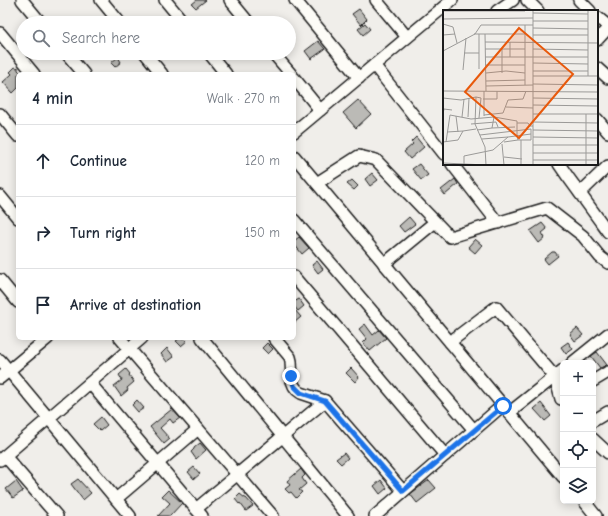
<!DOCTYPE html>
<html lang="en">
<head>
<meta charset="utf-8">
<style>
	body { margin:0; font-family:"Comic Neue",sans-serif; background:#f6f6f7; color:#1f2937 }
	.controls { position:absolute; right:12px; bottom:12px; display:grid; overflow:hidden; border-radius:6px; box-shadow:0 2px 10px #0003 }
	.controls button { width:36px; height:36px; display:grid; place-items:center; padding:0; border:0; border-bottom:1px solid #e0e1e3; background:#fff; color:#1f2937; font:20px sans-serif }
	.stop { position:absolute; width:12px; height:12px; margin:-9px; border:3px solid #1a73e8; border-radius:50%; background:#fff }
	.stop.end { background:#1a73e8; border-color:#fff; box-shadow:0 1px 4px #0008 }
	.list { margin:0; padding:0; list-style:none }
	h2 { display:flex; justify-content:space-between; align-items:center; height:52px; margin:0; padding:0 16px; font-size:17px }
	h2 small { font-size:13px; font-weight:400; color:#747a83 }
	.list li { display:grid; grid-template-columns:26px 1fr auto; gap:12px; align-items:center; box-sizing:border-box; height:72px; padding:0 16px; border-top:1px solid #e0e1e3 }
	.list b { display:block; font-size:15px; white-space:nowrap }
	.list em { font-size:13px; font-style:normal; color:#747a83 }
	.icon { flex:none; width:22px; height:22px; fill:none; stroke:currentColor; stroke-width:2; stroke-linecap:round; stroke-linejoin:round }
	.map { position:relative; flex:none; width:608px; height:516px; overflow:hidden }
	.search { position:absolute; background:#fff; box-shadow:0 2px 10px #0003; left:16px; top:16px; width:280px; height:44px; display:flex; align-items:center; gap:10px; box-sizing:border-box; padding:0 14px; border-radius:22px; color:#747a83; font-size:15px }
	.panel { position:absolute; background:#fff; box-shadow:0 2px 10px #0003; left:16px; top:72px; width:280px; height:268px; border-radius:6px }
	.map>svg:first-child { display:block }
	.building { fill:#bbbab6; stroke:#1c1c1c }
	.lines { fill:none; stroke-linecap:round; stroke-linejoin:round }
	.minor-casing { stroke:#1c1c1c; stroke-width:14 }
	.minor { stroke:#fdfcf7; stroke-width:11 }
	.route { stroke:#1a73e8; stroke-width:5 }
	.inset-road { fill:none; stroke:#9b9a98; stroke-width:1 }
	.view { fill:#e8590c; fill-opacity:0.15; stroke:#e8590c; stroke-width:2 }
	.inset-edge { fill:none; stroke:#1c1c1c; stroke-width:2 }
</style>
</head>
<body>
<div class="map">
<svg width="608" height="516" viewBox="0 0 608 516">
	<rect width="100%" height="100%" fill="#f0eeea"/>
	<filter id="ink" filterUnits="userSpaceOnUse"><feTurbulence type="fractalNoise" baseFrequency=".025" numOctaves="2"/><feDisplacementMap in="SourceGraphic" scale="8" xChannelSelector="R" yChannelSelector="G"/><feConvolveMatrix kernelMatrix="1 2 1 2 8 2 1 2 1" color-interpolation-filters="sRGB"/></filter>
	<g filter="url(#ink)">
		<g class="building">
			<path d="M197,0H206L196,8L192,4Z"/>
			<path d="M359,9L367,19L361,25L352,14Z"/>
			<path d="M365,23L370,29L363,35L358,29Z"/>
			<path d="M318,41L325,49L311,59L305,51Z"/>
			<path d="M118,57L121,62L115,67L111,63Z"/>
			<path d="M15,67L17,68L18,67V70L22,74H18V88L13,93L3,82L12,74L10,72Z"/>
			<path d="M358,100L371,114L356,128L343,113Z"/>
			<path d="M416,137L424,147L410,159L404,152L413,144L411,142Z"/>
			<path d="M419,164L428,175L421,180L412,169Z"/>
			<path d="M372,173L378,180L370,186L365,179Z"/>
			<path d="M455,179L458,184L445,195L441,190Z"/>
			<path d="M352,180L358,186L354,190L347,184Z"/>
			<path d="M409,217L415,224L404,232L399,226Z"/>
			<path d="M542,223L547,229L542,233L545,238L539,243L530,231Z"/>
			<path d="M299,237L309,248L302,254L294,244V241Z"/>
			<path d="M475,239L482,245L475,253L468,247Z"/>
			<path d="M552,252H555L558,256L548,264L544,259Z"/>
			<path d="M317,261L323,269L318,273L312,265Z"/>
			<path d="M299,299L304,306L298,311L294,306V302Z"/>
			<path d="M294,309L301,317L294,323Z"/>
			<path d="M365,324L373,335L379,330L386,338L370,351L363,343L367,339L359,329Z"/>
			<path d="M577,328L583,335L575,341L570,334Z"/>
			<path d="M180,338H184L187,341L181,346L176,341Z"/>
			<path d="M568,342L573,349L566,354L561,347Z"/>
			<path d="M267,343L273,349L268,354L262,348Z"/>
			<path d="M167,348L174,357L167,362L161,354Z"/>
			<path d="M597,352L607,365L600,368L591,356Z"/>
			<path d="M351,368L359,377L355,382L346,373Z"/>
			<path d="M126,369L130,374L129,375L134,382L127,388L128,390L121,396L114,386L122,380L119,375Z"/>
			<path d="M137,400L144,408L138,412L132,405Z"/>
			<path d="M541,403L551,416L545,421L534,409Z"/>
			<path d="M172,409L180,418L173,423L170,419L160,428L170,439L164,444L150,427Z"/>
			<path d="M101,417L107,425L100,431L93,424Z"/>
			<path d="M200,443L206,450L196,459L191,452L194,449V448Z"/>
			<path d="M344,453L348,458L341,464L336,459Z"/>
			<path d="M194,467L200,474L194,479L188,472Z"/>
			<path d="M301,469L305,475L302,478L306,484L299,490L302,492L296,498L291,492L289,493L285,489L290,485L287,481Z"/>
			<path d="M78,479L91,493L83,500L71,484Z"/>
			<path d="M381,480L387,488L380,494L374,486Z"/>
			<path d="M429,480L436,488L417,503L410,494Z"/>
			<path d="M16,481L23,491L13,498L6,489Z"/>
			<path d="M168,490L182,503L170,516H158L170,503L162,496Z"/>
			<path d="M240,494L245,498H246L253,506L246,511L240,503L239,504L235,499Z"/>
		</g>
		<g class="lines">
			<defs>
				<g id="minor">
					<path d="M22,0L41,23"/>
					<path d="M101,0L120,23"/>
					<path d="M165,0L184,23"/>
					<path d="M230,0L249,23"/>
					<path d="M295,0L359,78"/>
					<path d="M376,0L407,37"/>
					<path d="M527,0L538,11"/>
					<path d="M579,0L590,11"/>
					<path d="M497,11L513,0"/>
					<path d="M597,17L608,26"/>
					<path d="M0,33L34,74"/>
					<path d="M597,40L608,28"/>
					<path d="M66,53L84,74"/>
					<path d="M145,53L162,74"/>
					<path d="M209,53L226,74"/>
					<path d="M273,53L291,74"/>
					<path d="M374,65L444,154"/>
					<path d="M597,68L608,78"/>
					<path d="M294,78L320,110"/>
					<path d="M0,114L18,136"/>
					<path d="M597,119L608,132"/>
					<path d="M294,132L452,0"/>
					<path d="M294,156L563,477"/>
					<path d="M452,164L498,223"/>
					<path d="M559,164L568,177L608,232"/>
					<path d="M317,183L359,156L376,160L450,237L547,208L583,236L600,257L608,263"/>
					<path d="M580,193L608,166"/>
					<path d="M0,196L18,218"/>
					<path d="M294,220L474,430"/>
					<path d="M384,264L435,222"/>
					<path d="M294,277L445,455"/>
					<path d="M0,280L18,302"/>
					<path d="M120,338L273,516"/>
					<path d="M202,338L348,516"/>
					<path d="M274,338L290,357L291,361L292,381L294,386L297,390L301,393L325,401L403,491"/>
					<path d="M450,342L496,307L555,377L561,399"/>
					<path d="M0,360L130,516"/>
					<path d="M572,363L608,334"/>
					<path d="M0,378L48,338"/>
					<path d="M593,381L608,372"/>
					<path d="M90,383L202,516"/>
					<path d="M509,413L563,370"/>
					<path d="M593,421L608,412"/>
					<path d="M593,439L608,453"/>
					<path d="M5,456L57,516"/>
					<path d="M0,460L142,338"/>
					<path d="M116,499L198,429"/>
					<path d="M584,501L596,516"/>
					<path d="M196,509L325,401"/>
					<path d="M375,516L503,405"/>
				</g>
			</defs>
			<use href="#minor" class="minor-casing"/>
			<use href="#minor" class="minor"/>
		</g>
	</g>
	<g class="lines" filter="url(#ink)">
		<path class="route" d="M291,376L294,386L301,393L325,401L403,491L503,406"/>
	</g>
	<g transform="translate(443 10)">
		<rect width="155" height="155" fill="#f0eeea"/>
		<path class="inset-road" d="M145,0V66H155M0,1H82M90,3L145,4M0,9L90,8M90,11H145M0,14L10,17L14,33M82,15V75M90,18L145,19M31,24H82M42,24L43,81M0,25L12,24M90,25H145M42,32L155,33M67,32V47M42,39H82M59,39V63M90,39L145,40M0,41L32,24L38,15H90M21,43H36M42,47H145M90,53L145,54M42,55H82M36,59V24M20,60L23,28M90,61H145M43,63L63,61L82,63M90,66H145M43,71L82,70M90,74L155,75M43,76L90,75M0,81L155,82M33,87L38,88L36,108M0,88L18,90L33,87L32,114L42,137L43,155M90,88L155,89M40,89H54V81M90,95L155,96M63,97L90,98M0,104L1,99L9,100M90,104H155M41,105L60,103L65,90L80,89L83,81M13,106L15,122M41,106V81M19,107L21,89M25,107L26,88M51,107L49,118L72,117M90,112L155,113M74,113H85L87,116H90M28,114L53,112L55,117M34,120L49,118M90,120L155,121M4,122L20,121M37,125L88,119V130H78V155M90,127L155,128M39,129L65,127M0,132L15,130L20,121L33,119M3,132L7,105L28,109L51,107L74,111V126L75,130H78M61,132L75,130M59,134L61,155M90,135H155M90,143H155M61,147L79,149M90,150H155M0,153L43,155M21,154V146L50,140L65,127L88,124M90,155V0M143,155V104"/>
		<path class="view" d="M76,18L130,64L76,128L22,82Z"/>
		<rect width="155" height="155" class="inset-edge"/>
	</g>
</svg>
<div class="controls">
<button>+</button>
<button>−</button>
<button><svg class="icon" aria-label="locate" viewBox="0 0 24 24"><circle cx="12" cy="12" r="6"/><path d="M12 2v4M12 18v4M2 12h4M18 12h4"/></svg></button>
<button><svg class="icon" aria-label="layers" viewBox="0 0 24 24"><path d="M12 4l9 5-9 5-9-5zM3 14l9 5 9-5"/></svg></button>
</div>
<div class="stop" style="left:503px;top:406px"></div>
<div class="stop end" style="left:291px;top:376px"></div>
<div class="search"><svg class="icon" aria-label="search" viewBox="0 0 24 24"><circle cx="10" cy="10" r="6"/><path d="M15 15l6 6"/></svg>Search here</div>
<section class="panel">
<h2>4 min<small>Walk · 270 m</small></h2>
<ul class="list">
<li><svg class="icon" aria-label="ahead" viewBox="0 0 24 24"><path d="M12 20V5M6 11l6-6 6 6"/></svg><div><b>Continue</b></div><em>120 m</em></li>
<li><svg class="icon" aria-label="right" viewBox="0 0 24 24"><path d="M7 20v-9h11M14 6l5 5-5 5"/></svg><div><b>Turn right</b></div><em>150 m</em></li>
<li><svg class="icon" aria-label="arrive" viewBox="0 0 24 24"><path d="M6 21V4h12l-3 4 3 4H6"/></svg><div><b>Arrive at destination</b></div></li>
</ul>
</section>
</div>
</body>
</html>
